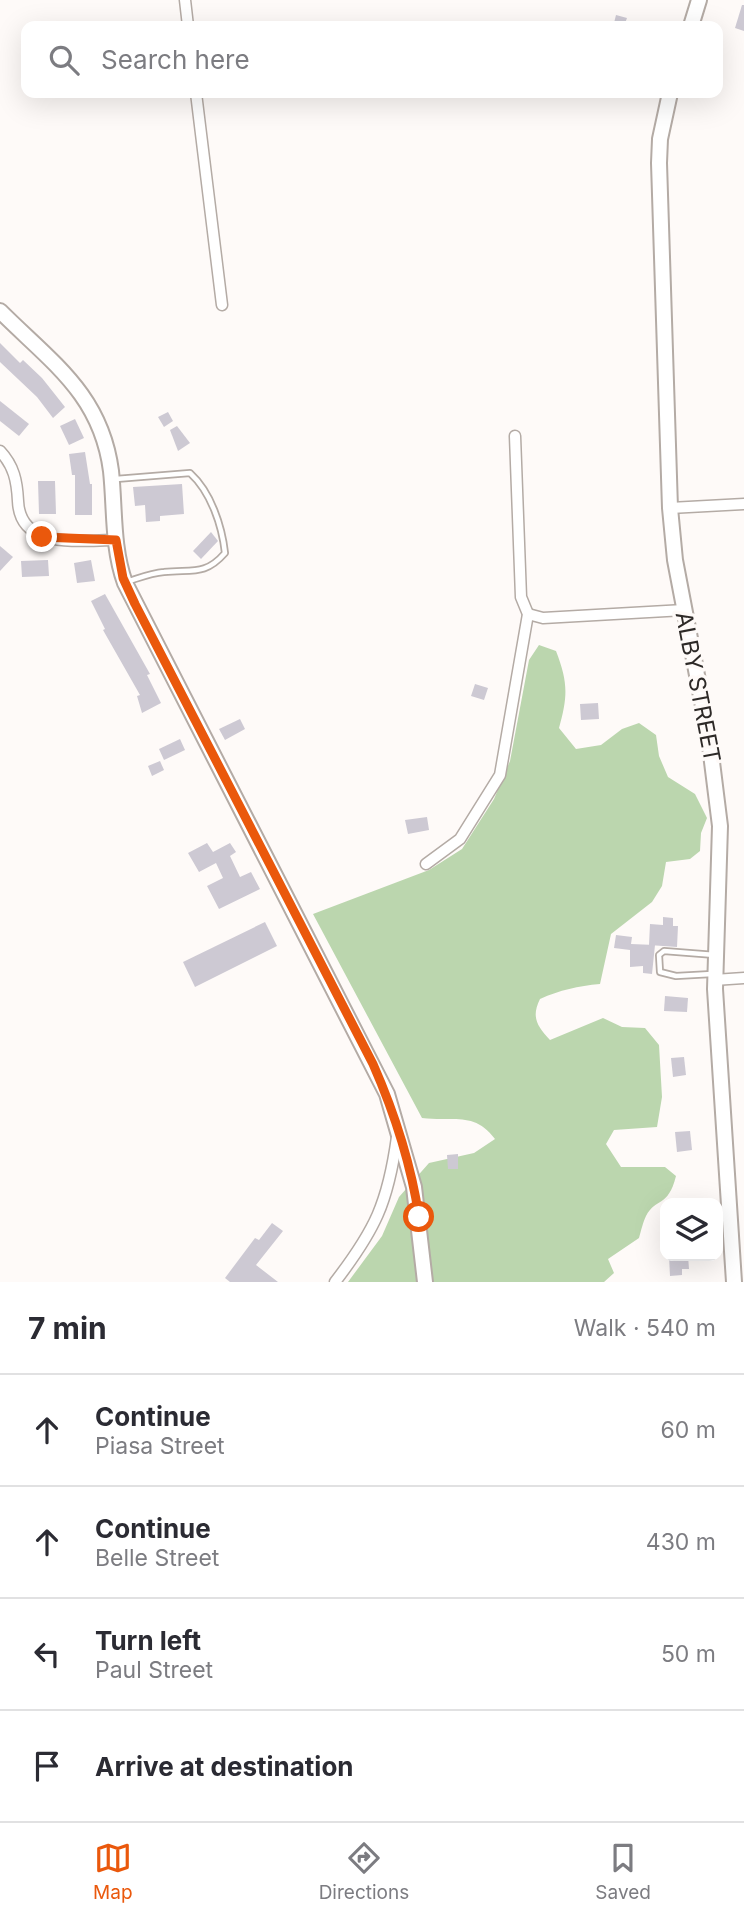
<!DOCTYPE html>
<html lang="en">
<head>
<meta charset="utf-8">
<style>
	body { margin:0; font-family:Inter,sans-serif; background:#f2f2f3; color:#2b2b33 }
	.controls { position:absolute; right:21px; bottom:21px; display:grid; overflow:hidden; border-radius:14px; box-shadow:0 7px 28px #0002 }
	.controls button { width:63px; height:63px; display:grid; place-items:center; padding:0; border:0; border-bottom:2px solid #e1e1e2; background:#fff; color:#2b2b33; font:35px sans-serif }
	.stop { position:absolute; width:21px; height:21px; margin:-16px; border:5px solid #ea580c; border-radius:50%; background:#fff }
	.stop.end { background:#ea580c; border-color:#fff; box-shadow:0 2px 7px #0008 }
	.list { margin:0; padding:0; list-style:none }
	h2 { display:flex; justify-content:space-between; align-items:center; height:91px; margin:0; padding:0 28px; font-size:30px }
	h2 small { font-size:23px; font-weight:400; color:#7c7c81 }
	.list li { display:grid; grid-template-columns:46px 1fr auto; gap:21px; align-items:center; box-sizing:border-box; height:112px; padding:0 28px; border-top:2px solid #e1e1e2 }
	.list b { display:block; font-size:26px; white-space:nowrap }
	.list p { margin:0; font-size:23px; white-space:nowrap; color:#7c7c81 }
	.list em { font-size:23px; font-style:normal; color:#7c7c81 }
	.icon { flex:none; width:38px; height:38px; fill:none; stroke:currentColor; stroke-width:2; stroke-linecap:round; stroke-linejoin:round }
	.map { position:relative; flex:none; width:744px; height:1282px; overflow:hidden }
	.search { position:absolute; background:#fff; box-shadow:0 7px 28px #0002; left:21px; right:21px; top:21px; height:77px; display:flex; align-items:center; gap:18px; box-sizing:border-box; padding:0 24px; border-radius:14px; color:#7c7c81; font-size:26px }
	.sheet { height:539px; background:#fff }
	nav { display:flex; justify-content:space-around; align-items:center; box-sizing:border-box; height:98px; border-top:2px solid #e1e1e2; background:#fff; font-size:19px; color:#7c7c81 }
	nav a { display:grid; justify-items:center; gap:4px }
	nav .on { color:#ea580c }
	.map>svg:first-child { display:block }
	.forest { fill:#bbd6ae }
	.building { fill:#cdc9d3 }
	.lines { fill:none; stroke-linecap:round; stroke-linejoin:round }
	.lane-casing { stroke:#b4aba5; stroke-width:8 }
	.street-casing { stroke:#b4aba5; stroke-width:13 }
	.secondary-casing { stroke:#b4aba5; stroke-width:18 }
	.lane { stroke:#fff; stroke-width:4.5 }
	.street { stroke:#fff; stroke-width:10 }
	.secondary { stroke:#fff; stroke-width:14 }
	.route { stroke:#ea580c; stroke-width:9 }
	.labels { text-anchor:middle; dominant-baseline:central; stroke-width:7; stroke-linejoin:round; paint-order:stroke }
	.street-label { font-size:23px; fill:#2d2927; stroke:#fefaf8 }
</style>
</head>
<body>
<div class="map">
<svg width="744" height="1282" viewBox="0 0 744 1282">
	<rect width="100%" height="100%" fill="#fefaf8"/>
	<path class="forest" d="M539,645L556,651C568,682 568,696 559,728L576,749L601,745L622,729L639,723L656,735L659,756L668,777L695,794L707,818L701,833L700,851L690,859L666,862L662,886L652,902L611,934L600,984C578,986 560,990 540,999C531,1017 537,1026 550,1040L603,1018L622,1027L645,1028L659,1045L662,1097L657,1127L614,1130L606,1144L621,1167H665L676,1176C668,1208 656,1197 646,1216C643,1222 641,1231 639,1238L608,1259L614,1273L604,1282H348L382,1236L399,1197L429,1163L474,1153L495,1139C474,1111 453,1122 422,1118L313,914L429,870L462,849L494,799L510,761L529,660Z"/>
	<g class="building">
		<path d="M742,5H744V31L735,28Z"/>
		<path d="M616,15L627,18L624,26L614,23Z"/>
		<path d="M0,343L20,363L23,360L42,378L65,407L53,418L37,397L0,362Z"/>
		<path d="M0,401L29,424L19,436L0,421Z"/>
		<path d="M168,412L173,421L164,427L158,417Z"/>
		<path d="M75,419L84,438L69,445L60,426Z"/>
		<path d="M177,426L190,443L178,451L170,430Z"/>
		<path d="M85,452L90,484H92V515H75V475H72L69,454Z"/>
		<path d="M38,481H55L56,514H39Z"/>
		<path d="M182,484L184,514L160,516V521L146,522L145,505L135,506L133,487Z"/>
		<path d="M211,532L218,541L201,559L193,551Z"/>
		<path d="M0,546L13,557L0,571Z"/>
		<path d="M48,560L49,576L22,577L21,561Z"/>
		<path d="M91,560L95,581L77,583L74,563Z"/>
		<path d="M105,594L150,674L147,675L161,703L142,713L137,696L140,695L103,630L105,629L91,601Z"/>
		<path d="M475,684L488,688L484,700L471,696Z"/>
		<path d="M598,703L599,719L581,720L580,704Z"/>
		<path d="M240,719L245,729L225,740L219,729Z"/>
		<path d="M180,739L185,750L164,760L159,749Z"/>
		<path d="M160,761L164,770L152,776L148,766Z"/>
		<path d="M427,817L429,830L408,834L405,820Z"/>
		<path d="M207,843L213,852L230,843L236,852L230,856L240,877L251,872L260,889L219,909L207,886L223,878L216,863L199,872L188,853Z"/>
		<path d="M663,917L673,918V926H678L677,947L649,945L650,924L663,925Z"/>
		<path d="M265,922L277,946L195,987L183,962Z"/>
		<path d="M616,935L632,937L631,944L655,945L652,974L643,973V966L630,967V950L614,948Z"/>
		<path d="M665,996L688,998L687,1012L664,1011Z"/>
		<path d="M684,1057L686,1075L673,1077L671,1058Z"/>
		<path d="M690,1131L692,1150L677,1152L675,1132Z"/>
		<path d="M458,1154V1169H448L447,1155Z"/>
		<path d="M272,1223L283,1231L256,1265L278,1282H230L225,1278L255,1238L259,1240Z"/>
		<path d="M669,1256H688L689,1269H682V1275L670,1276Z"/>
	</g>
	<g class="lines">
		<defs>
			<g id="lane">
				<path d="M116,479L190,473C211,492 222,526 225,553C205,576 192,569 164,572C151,573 139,578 126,582"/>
				<path d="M712,974L676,976L660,972L659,955L664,951L715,955"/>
			</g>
			<g id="street">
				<path d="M185,0L188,26"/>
				<path d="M196,93L222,305"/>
				<path d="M0,451C14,466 17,481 18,501C20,550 79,540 116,540"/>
				<path d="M670,508L744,504"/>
				<path d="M528,614L543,618L684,610"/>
				<path d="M426,864L460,839L500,775L528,614L521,597L515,436"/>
				<path d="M714,980L744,978"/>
				<path d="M335,1282C375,1230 388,1203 397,1137"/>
			</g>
			<g id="secondary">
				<path d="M691,26L699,0"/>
				<path d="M670,93L660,139L659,163L670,508L675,560L709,738L720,826L715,989L734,1282"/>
				<path d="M0,311C51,362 101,394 111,471C115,508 112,547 125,583L387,1094L414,1187L425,1282"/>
			</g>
		</defs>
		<use href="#lane" class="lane-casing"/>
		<use href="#street" class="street-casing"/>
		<use href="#secondary" class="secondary-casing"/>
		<use href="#lane" class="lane"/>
		<use href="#street" class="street"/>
		<use href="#secondary" class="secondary"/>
	</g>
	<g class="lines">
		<path class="route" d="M42,537L116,540L123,578L135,604L373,1064C395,1114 411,1164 419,1217"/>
	</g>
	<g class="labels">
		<g class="street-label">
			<text transform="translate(698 687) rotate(79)">ALBY STREET</text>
		</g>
	</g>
</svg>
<div class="controls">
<button><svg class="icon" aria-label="layers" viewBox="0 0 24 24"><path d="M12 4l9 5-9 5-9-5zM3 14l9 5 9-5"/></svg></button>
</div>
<div class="stop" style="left:419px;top:1217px"></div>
<div class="stop end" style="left:42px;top:537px"></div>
<div class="search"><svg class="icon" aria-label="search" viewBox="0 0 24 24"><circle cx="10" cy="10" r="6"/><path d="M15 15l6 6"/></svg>Search here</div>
</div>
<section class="sheet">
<h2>7 min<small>Walk · 540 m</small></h2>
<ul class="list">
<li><svg class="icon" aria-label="ahead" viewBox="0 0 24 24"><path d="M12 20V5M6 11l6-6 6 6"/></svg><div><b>Continue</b><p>Piasa Street</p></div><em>60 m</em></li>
<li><svg class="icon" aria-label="ahead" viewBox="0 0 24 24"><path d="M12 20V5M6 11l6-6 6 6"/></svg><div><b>Continue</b><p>Belle Street</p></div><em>430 m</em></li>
<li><svg class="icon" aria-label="left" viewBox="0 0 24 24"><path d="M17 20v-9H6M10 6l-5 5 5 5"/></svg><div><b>Turn left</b><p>Paul Street</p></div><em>50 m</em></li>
<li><svg class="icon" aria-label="arrive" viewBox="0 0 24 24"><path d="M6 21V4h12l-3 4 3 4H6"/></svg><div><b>Arrive at destination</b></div></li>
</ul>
</section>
<nav>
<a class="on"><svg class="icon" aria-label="map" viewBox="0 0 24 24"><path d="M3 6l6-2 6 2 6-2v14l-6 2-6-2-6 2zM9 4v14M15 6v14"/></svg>Map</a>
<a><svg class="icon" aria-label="directions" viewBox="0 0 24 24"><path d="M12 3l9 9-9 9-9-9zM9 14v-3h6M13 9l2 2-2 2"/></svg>Directions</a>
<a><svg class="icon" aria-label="saved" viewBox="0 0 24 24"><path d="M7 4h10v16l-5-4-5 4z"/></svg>Saved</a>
</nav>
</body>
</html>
